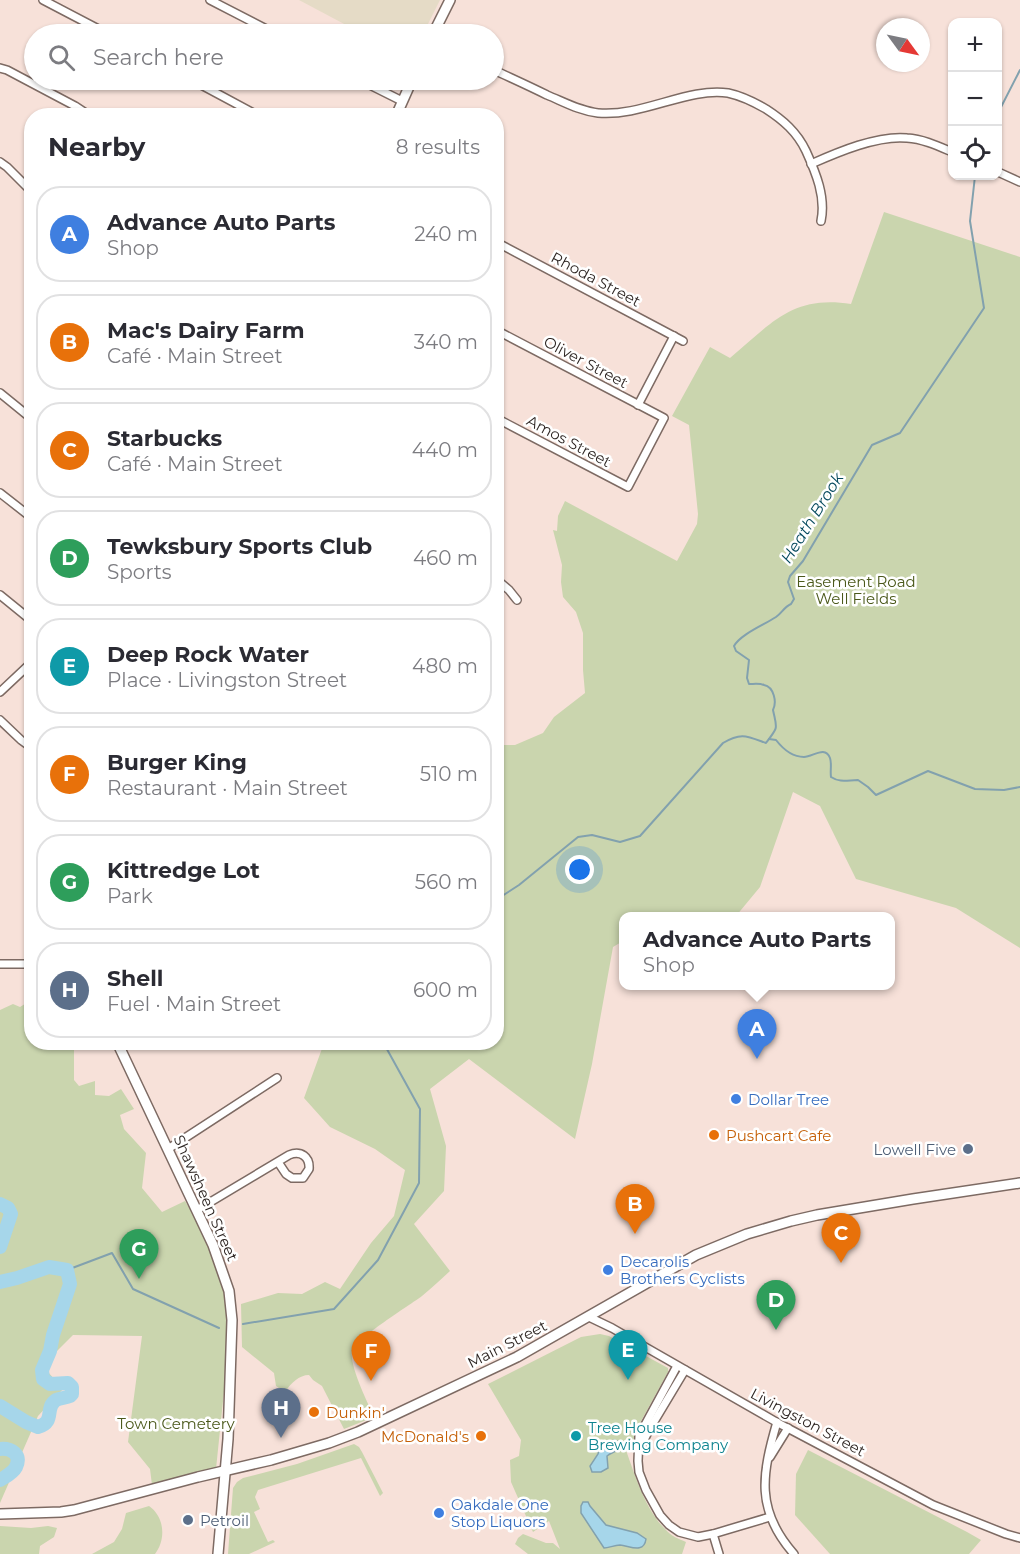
<!DOCTYPE html>
<html lang="en">
<head>
<meta charset="utf-8">
<style>
	body { margin:0; font-family:Montserrat,sans-serif; background:#f2f2f3; color:#2b2b33 }
	.controls { position:absolute; right:18px; top:18px; display:grid; overflow:hidden; border-radius:12px; box-shadow:0 2px 4px #0004 }
	.controls button { width:54px; height:54px; display:grid; place-items:center; padding:0; border:0; border-bottom:2px solid #e1e1e2; background:#fff; color:#2b2b33; font:30px sans-serif }
	.compass { position:absolute; left:876px; top:18px; width:54px; height:54px; border-radius:50%; background:#fff; box-shadow:0 2px 4px #0004; rotate:123deg }
	.you { position:absolute; left:580px; top:870px; width:21px; height:21px; margin:-15px; border:4px solid #fff; border-radius:50%; background:#1a73e8; box-shadow:0 0 0 9px #1a73e833 }
	.badge { display:grid; place-items:center; width:39px; height:39px; border-radius:50%; background:#0f766e; color:#fff; font-size:20px; font-weight:700 }
	.pin { position:absolute; translate:-50% -50px; filter:drop-shadow(0 2px 3px #0008) }
	.pin::after { content:''; position:absolute; top:32px; width:21px; height:18px; background:inherit; clip-path:polygon(0 0,100% 0,50% 100%) }
	.popup { position:absolute; left:619px; top:912px; width:276px; height:78px; box-sizing:border-box; display:grid; place-content:center; border-radius:12px; background:#fff; filter:drop-shadow(0 2px 4px #0005); font-size:20px; white-space:nowrap; color:#7c7c81 }
	.popup b { font-size:22px; color:#2b2b33 }
	.popup::after { content:''; position:absolute; left:50%; top:100%; margin-left:-12px; border:12px solid transparent; border-top-color:#fff }
	.list { margin:0; padding:0; list-style:none }
	h2 { display:flex; justify-content:space-between; align-items:center; height:78px; margin:0; padding:0 24px; font-size:26px }
	h2 small { font-size:20px; font-weight:400; color:#7c7c81 }
	.list li { display:grid; grid-template-columns:39px 1fr auto; gap:18px; align-items:center; box-sizing:border-box; height:96px; margin:0 12px 12px; padding:0 12px; border:2px solid #e1e1e2; border-radius:24px }
	.list b { display:block; font-size:22px; white-space:nowrap }
	.list p { margin:0; font-size:20px; white-space:nowrap; color:#7c7c81 }
	.list em { font-size:20px; font-style:normal; color:#7c7c81 }
	.icon { flex:none; width:33px; height:33px; fill:none; stroke:currentColor; stroke-width:2; stroke-linecap:round; stroke-linejoin:round }
	.map { position:relative; flex:none; width:1020px; height:1554px; overflow:hidden }
	.search { position:absolute; background:#fff; box-shadow:0 2px 4px #0004; left:24px; top:24px; width:480px; height:66px; display:flex; align-items:center; gap:15px; box-sizing:border-box; padding:0 21px; border-radius:33px; color:#7c7c81; font-size:22px }
	.panel { position:absolute; background:#fff; box-shadow:0 2px 4px #0004; left:24px; top:108px; width:480px; height:942px; border-radius:24px }
	.map>svg:first-child { display:block }
	.education { fill:#e5dbc6 }
	.green { fill:#cad5ae }
	.water { fill:#a6d6ea; stroke:#82a1ae; stroke-width:1.5 }
	.lines { fill:none; stroke-linecap:round; stroke-linejoin:round }
	.stream { stroke:#82a1ae; stroke-width:2 }
	.river { stroke:#a6d6ea; stroke-width:14 }
	.minor-casing { stroke:#7d6a63; stroke-width:10 }
	.major-casing { stroke:#7d6a63; stroke-width:12 }
	.minor { stroke:#fff; stroke-width:7 }
	.major { stroke:#fff; stroke-width:9 }
	.shop-dot { fill:#3f7fe0; stroke:#fff; stroke-width:2 }
	.food-dot { fill:#e8710a; stroke:#fff; stroke-width:2 }
	.service-dot { fill:#5c6f8a; stroke:#fff; stroke-width:2 }
	.culture-dot { fill:#0f9aa8; stroke:#fff; stroke-width:2 }
	.labels { text-anchor:middle; dominant-baseline:central; stroke-width:5; stroke-linejoin:round; paint-order:stroke }
	.street-label { font-size:15px; fill:#2d2522; stroke:#fff }
	.park-label { font-size:15px; fill:#4b591b; stroke:#fff }
	.shop-label { font-size:15px; fill:#366cbe; stroke:#fff; text-anchor:start }
	.food-label { font-size:15px; fill:#c56008; stroke:#fff; text-anchor:start }
	.service-label { font-size:15px; fill:#4e5e75; stroke:#fff; text-anchor:end }
	.culture-label { font-size:15px; fill:#0d838f; stroke:#fff; text-anchor:start }
	.water-label { font-size:16px; font-style:italic; fill:#05495d; stroke:#fff }
</style>
</head>
<body>
<div class="map">
<svg width="1020" height="1554" viewBox="0 0 1020 1554">
	<rect width="100%" height="100%" fill="#f7e1d9"/>
	<path class="education" d="M299,0H440L423,34H363Z"/>
	<g class="green">
		<path d="M884,212L1020,257V948L956,908L856,879L820,806L793,792L760,887L736,916H624L623,941L613,947L592,1064L575,1139L469,1059L430,1089L446,1146L444,1191L414,1224L450,1271C441,1279 432,1288 422,1296C410,1305 355,1339 352,1351C349,1365 368,1403 374,1417L344,1429L322,1386L313,1380L309,1375C299,1375 291,1383 285,1392L276,1386L274,1373L242,1347L241,1304L278,1293L302,1294L325,1282L340,1289L371,1243L394,1216L405,1170L375,1149L330,1127L304,1098L324,1043L496,1042L497,745H515L543,733L554,717L585,693L583,670V633L576,612L563,597L561,582L562,565L553,530L557,531L558,516L565,501L677,561L697,524L698,514L689,425L672,416L710,347L730,358C772,323 792,295 851,304Z"/>
		<path d="M28,1002L31,1005L32,1042L68,1043L74,1050V1080L79,1086L95,1081V1095L109,1096L121,1089L134,1109L120,1115L124,1129L146,1153L142,1188L162,1212L185,1201L223,1265L233,1325L226,1372L216,1469L152,1485L150,1469L128,1442L142,1336L73,1335L52,1356L48,1372L63,1389L38,1416L0,1503V1010L13,1004L20,1007Z"/>
		<path d="M600,1334L609,1336L668,1368V1372L640,1423L632,1443L626,1450C635,1476 646,1511 666,1530C671,1536 679,1539 686,1542L682,1554H528L515,1544L518,1538L523,1534L546,1543H553L560,1549L549,1521L533,1532L511,1482L510,1460L519,1456L521,1440L488,1384L581,1337Z"/>
		<path d="M354,1444L359,1447L362,1452L383,1493L380,1496L361,1458L258,1490L255,1497L260,1509L254,1512L268,1542L273,1540L275,1542L249,1554H228L233,1488L237,1482L243,1478L297,1464Z"/>
		<path d="M808,1450L967,1532L981,1540L969,1554H830L795,1515L796,1474Z"/>
		<path d="M149,1506C165,1517 166,1540 155,1554H92L114,1542L122,1529L126,1513Z"/>
		<path d="M0,1526L31,1528L48,1526L57,1528L54,1537L40,1546L39,1554H0Z"/>
	</g>
	<g class="water">
		<path d="M614,1440L620,1442C621,1452 613,1451 607,1456L608,1468L601,1472H592L590,1466L598,1454L600,1447Z"/>
		<path d="M583,1502H588L590,1506L606,1525L637,1533L646,1539C644,1554 630,1546 620,1545C614,1545 609,1548 604,1548L581,1513V1506Z"/>
	</g>
	<g class="lines">
		<g class="stream">
			<path d="M998,113L1020,70"/>
			<path d="M769,739L776,740C783,749 792,757 804,757C813,757 825,745 830,758C832,764 830,771 831,777C840,783 848,780 858,780L868,787L876,795L928,771L975,789L1004,790L1020,787"/>
			<path d="M496,898H499L519,885L578,837L592,835L620,842L640,836L723,743C741,732 747,736 766,743C779,726 777,729 773,710C777,702 774,687 764,685C760,683 754,684 749,684L747,678L749,660L736,651L734,646C741,634 764,625 776,617C782,613 784,607 791,604L794,599L788,582L790,576L803,561L872,445L900,433L984,308L970,221L975,176"/>
			<path d="M67,1270L112,1253L133,1289L219,1328"/>
			<path d="M243,1324L334,1309L378,1260L419,1183L420,1109L383,1042"/>
		</g>
		<g class="river">
			<path d="M0,1204L8,1208L11,1214L0,1247"/>
			<path d="M0,1282L17,1278L49,1267L67,1270L70,1284L53,1335L50,1351L42,1370L43,1379L50,1384L68,1383L72,1387V1394L70,1396C66,1398 60,1398 56,1400C44,1408 56,1422 38,1427L26,1422L0,1406"/>
			<path d="M0,1449C11,1448 22,1454 16,1467C13,1473 5,1477 0,1480"/>
		</g>
		<defs>
			<g id="minor">
				<path d="M43,0L108,34"/>
				<path d="M210,0L276,34"/>
				<path d="M0,68L7,70L75,106L90,116"/>
				<path d="M494,70C511,78 529,86 547,95C564,102 580,111 598,113C642,117 688,87 728,93C742,96 754,102 766,109C783,120 797,132 806,151C816,173 826,197 821,221"/>
				<path d="M192,80L259,116"/>
				<path d="M360,80L402,101"/>
				<path d="M0,162L7,167L32,192"/>
				<path d="M811,164C838,152 878,135 907,138C923,139 938,146 952,152"/>
				<path d="M998,172L1020,182"/>
				<path d="M496,242L683,341"/>
				<path d="M496,330L664,418L628,487L496,418"/>
				<path d="M0,393L32,419"/>
				<path d="M638,405L674,336"/>
				<path d="M0,493L32,518"/>
				<path d="M496,579L509,590L517,600"/>
				<path d="M0,595L32,621"/>
				<path d="M0,692L32,662"/>
				<path d="M0,720L21,740L32,748"/>
				<path d="M0,964H32"/>
				<path d="M168,1149L277,1078"/>
				<path d="M197,1210L289,1155C301,1150 310,1157 309,1169L303,1178H292L286,1174L278,1162"/>
				<path d="M589,1317L612,1328L778,1423L933,1505L1006,1534L1020,1538"/>
				<path d="M677,1366L639,1436L638,1461L639,1472L646,1490L660,1515L669,1525L679,1532L698,1537L713,1534L770,1517"/>
				<path d="M777,1422C762,1474 755,1510 794,1554"/>
				<path d="M640,1448L649,1430L685,1370"/>
				<path d="M770,1457L788,1428"/>
				<path d="M713,1534L719,1554"/>
			</g>
			<g id="major">
				<path d="M433,34L450,0"/>
				<path d="M396,116L412,80"/>
				<path d="M117,1042L213,1245L229,1291L232,1320L228,1439L218,1554"/>
				<path d="M0,1514L61,1512L74,1510L198,1477L271,1460L329,1443L358,1432L517,1357L696,1255L747,1234L791,1221L817,1215L913,1199L1020,1183"/>
			</g>
		</defs>
		<use href="#minor" class="minor-casing"/>
		<use href="#major" class="major-casing"/>
		<use href="#minor" class="minor"/>
		<use href="#major" class="major"/>
	</g>
	<g class="shop-dot">
		<circle cx="736" cy="1099" r="6"/>
		<circle cx="608" cy="1270" r="6"/>
		<circle cx="439" cy="1513" r="6"/>
	</g>
	<g class="food-dot">
		<circle cx="714" cy="1135" r="6"/>
		<circle cx="314" cy="1412" r="6"/>
		<circle cx="481" cy="1436" r="6"/>
	</g>
	<g class="service-dot">
		<circle cx="968" cy="1149" r="6"/>
		<circle cx="188" cy="1520" r="6"/>
	</g>
	<circle class="culture-dot" cx="576" cy="1436" r="6"/>
	<g class="labels">
		<g class="street-label">
			<text transform="translate(596 279) rotate(28)">Rhoda Street</text>
			<text transform="translate(586 362) rotate(28)">Oliver Street</text>
			<text transform="translate(569 441) rotate(28)">Amos Street</text>
			<text transform="translate(206 1198) rotate(66)">Shawsheen Street</text>
			<text transform="translate(507 1344) rotate(-27)">Main Street</text>
			<text transform="translate(808 1422) rotate(28)">Livingston Street</text>
		</g>
		<g class="park-label">
			<text x="856" y="581">Easement Road<tspan x="856" dy="17">Well Fields</tspan></text>
			<text x="176" y="1423">Town Cemetery</text>
		</g>
		<g class="shop-label">
			<text x="748" y="1099">Dollar Tree</text>
			<text x="620" y="1261">Decarolis<tspan x="620" dy="17">Brothers Cyclists</tspan></text>
			<text x="451" y="1504">Oakdale One<tspan x="451" dy="17">Stop Liquors</tspan></text>
		</g>
		<g class="food-label">
			<text x="726" y="1135">Pushcart Cafe</text>
			<text x="326" y="1412">Dunkin'</text>
			<text x="469" y="1436" text-anchor="end">McDonald's</text>
		</g>
		<g class="service-label">
			<text x="956" y="1149">Lowell Five</text>
			<text x="200" y="1520" text-anchor="start">Petroil</text>
		</g>
		<g class="culture-label">
			<text x="588" y="1427">Tree House<tspan x="588" dy="17">Brewing Company</tspan></text>
		</g>
		<g class="water-label">
			<text transform="translate(812 518) rotate(-58)">Heath Brook</text>
		</g>
	</g>
</svg>
<div class="controls">
<button>+</button>
<button>−</button>
<button><svg class="icon" aria-label="locate" viewBox="0 0 24 24"><circle cx="12" cy="12" r="6"/><path d="M12 2v4M12 18v4M2 12h4M18 12h4"/></svg></button>
</div>
<svg class="compass" viewBox="-18 -18 36 36"><path d="M0-13l5 13h-10z" fill="#e53935"/><path d="M0 13l5-13h-10z" fill="#7c7c81"/></svg>
<div class="you"></div>
<div class="pin badge" style="left:757px;top:1059px;background:#3f7fe0">A</div>
<div class="popup"><b>Advance Auto Parts</b>Shop</div>
<div class="pin badge" style="left:635px;top:1234px;background:#e8710a">B</div>
<div class="pin badge" style="left:841px;top:1263px;background:#e8710a">C</div>
<div class="pin badge" style="left:776px;top:1330px;background:#2e9e5b">D</div>
<div class="pin badge" style="left:628px;top:1380px;background:#0f9aa8">E</div>
<div class="pin badge" style="left:371px;top:1381px;background:#e8710a">F</div>
<div class="pin badge" style="left:139px;top:1279px;background:#2e9e5b">G</div>
<div class="pin badge" style="left:281px;top:1438px;background:#5c6f8a">H</div>
<div class="search"><svg class="icon" aria-label="search" viewBox="0 0 24 24"><circle cx="10" cy="10" r="6"/><path d="M15 15l6 6"/></svg>Search here</div>
<section class="panel">
<h2>Nearby<small>8 results</small></h2>
<ul class="list">
<li><span class="badge" style="background:#3f7fe0">A</span><div><b>Advance Auto Parts</b><p>Shop</p></div><em>240 m</em></li>
<li><span class="badge" style="background:#e8710a">B</span><div><b>Mac's Dairy Farm</b><p>Café · Main Street</p></div><em>340 m</em></li>
<li><span class="badge" style="background:#e8710a">C</span><div><b>Starbucks</b><p>Café · Main Street</p></div><em>440 m</em></li>
<li><span class="badge" style="background:#2e9e5b">D</span><div><b>Tewksbury Sports Club</b><p>Sports</p></div><em>460 m</em></li>
<li><span class="badge" style="background:#0f9aa8">E</span><div><b>Deep Rock Water</b><p>Place · Livingston Street</p></div><em>480 m</em></li>
<li><span class="badge" style="background:#e8710a">F</span><div><b>Burger King</b><p>Restaurant · Main Street</p></div><em>510 m</em></li>
<li><span class="badge" style="background:#2e9e5b">G</span><div><b>Kittredge Lot</b><p>Park</p></div><em>560 m</em></li>
<li><span class="badge" style="background:#5c6f8a">H</span><div><b>Shell</b><p>Fuel · Main Street</p></div><em>600 m</em></li>
</ul>
</section>
</div>
</body>
</html>
